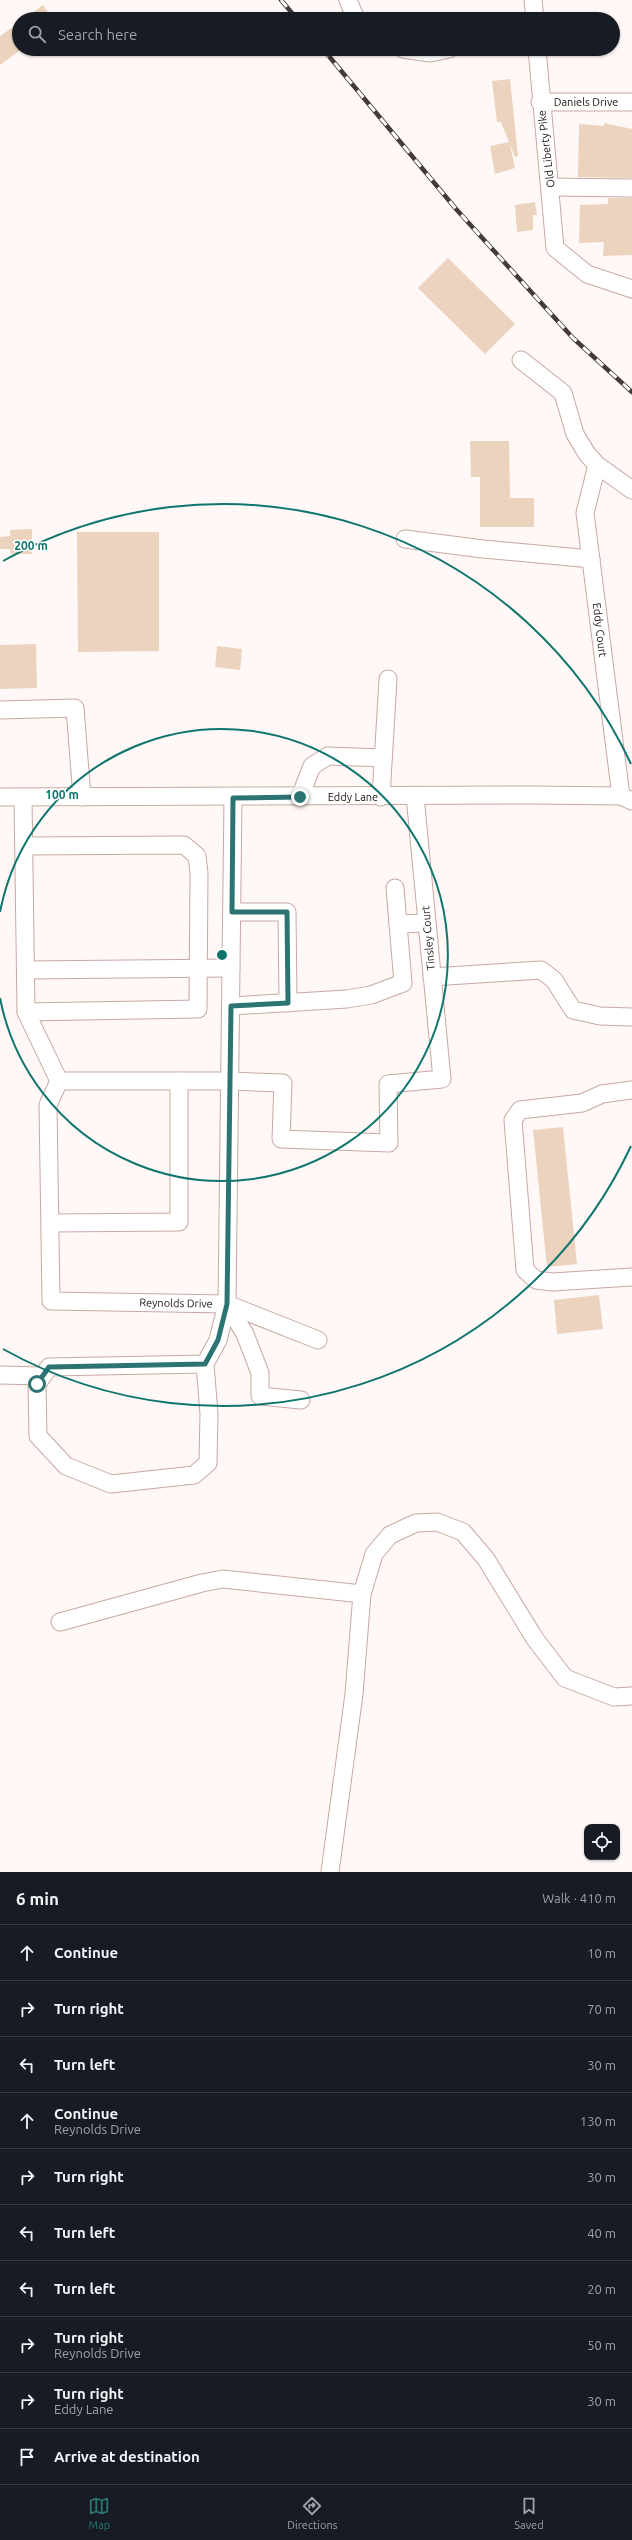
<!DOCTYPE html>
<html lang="en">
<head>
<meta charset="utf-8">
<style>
	body { margin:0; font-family:Ubuntu,sans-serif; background:#20242c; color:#f1f3f6 }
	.controls { position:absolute; right:12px; bottom:12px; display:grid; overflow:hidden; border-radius:8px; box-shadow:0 1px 3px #0004 }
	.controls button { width:36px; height:36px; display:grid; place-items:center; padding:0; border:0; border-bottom:1px solid #363941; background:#171b24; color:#f1f3f6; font:20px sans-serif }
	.stop { position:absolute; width:12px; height:12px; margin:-9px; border:3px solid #2b7471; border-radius:50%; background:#fff }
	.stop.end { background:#2b7471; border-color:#fff; box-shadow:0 1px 4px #0008 }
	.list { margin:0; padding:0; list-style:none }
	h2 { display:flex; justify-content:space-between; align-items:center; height:52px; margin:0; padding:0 16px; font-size:17px }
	h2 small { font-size:13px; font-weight:400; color:#9ea1a6 }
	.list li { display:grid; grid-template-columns:26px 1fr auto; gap:12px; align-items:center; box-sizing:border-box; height:56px; padding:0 16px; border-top:1px solid #363941 }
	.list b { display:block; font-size:15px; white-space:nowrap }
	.list p { margin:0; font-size:13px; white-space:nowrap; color:#9ea1a6 }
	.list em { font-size:13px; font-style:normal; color:#9ea1a6 }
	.icon { flex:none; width:22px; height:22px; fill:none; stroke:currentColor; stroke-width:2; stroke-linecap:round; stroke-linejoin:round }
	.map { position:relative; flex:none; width:632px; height:1872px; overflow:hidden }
	.search { position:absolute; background:#171b24; box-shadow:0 1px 3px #0004; left:12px; right:12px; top:12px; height:44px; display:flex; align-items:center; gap:10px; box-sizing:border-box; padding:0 14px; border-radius:22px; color:#9ea1a6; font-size:15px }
	.sheet { height:612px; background:#171b24 }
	nav { display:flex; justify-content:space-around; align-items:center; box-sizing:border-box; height:56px; border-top:1px solid #363941; background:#171b24; font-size:11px; color:#9ea1a6 }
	nav a { display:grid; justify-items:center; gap:2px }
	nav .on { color:#2b7471 }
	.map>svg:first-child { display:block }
	.building { fill:#ebd3be }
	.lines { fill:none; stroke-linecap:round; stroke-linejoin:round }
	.minor-casing { stroke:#c9a8a2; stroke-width:19 }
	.minor { stroke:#fff; stroke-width:17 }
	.rail-casing { stroke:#453a38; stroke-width:4.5 }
	.rail { stroke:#fff; stroke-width:3; stroke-dasharray:9; stroke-linecap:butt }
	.route { stroke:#2b7471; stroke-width:5 }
	.ring { fill:none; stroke:#0f766e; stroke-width:2 }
	.labels { text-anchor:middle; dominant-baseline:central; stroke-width:3; stroke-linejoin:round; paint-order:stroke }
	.street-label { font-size:11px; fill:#1c110f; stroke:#fff }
	.centre { fill:#0f766e; stroke:#fff; stroke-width:2 }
	.ring-label { font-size:12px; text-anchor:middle; font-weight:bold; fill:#0f766e; stroke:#fff; stroke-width:3; stroke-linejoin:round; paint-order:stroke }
</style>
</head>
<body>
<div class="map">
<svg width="632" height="1872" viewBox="0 0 632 1872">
	<rect width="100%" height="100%" fill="#fff8f6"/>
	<g class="building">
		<path d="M43,5L53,19H24Z"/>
		<path d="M19,23V51L0,65V36Z"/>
		<path d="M510,79L518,156L515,157L510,144L515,168L495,174L490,146L509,142L501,122H497L492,81Z"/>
		<path d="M604,123L632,129V178L578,177L579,124L604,126Z"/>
		<path d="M608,198H632V255L603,256L604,242L579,243L580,205L608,204Z"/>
		<path d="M535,202L537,215H533V230L517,232L515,205Z"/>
		<path d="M448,258L515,324L485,354L418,288Z"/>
		<path d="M470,441H509L510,498H534V527H480V477H471Z"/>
		<path d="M32,529V554H11L10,549H0V537L10,536V530Z"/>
		<path d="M77,532H159V651L78,652Z"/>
		<path d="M36,644L37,688L0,689V645Z"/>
		<path d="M217,646L242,649L240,670L215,667Z"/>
		<path d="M563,1127L577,1264L547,1267L533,1130Z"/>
		<path d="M599,1295L603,1329L557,1334L554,1300Z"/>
	</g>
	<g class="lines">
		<defs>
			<g id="minor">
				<path d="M348,0L356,19"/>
				<path d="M533,0L535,19"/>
				<path d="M403,49L430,53L449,49"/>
				<path d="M537,49L555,248L587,274L632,289"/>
				<path d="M540,102H632"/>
				<path d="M551,187L632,188"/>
				<path d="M521,360L563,393L575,434L587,454L597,465L632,490"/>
				<path d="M597,465L585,513L621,796"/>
				<path d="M405,539L483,549L591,559"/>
				<path d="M0,710L75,708L82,797"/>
				<path d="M0,797L534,795L621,796L632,801"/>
				<path d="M23,797L26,1012L59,1081"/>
				<path d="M300,797L312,766L328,756L383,758"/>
				<path d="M381,797L388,679"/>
				<path d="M24,846L184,845L197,856L199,873L198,1009L26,1012"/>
				<path d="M395,888L398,924"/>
				<path d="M232,912H287L288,1003"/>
				<path d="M26,970L231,968"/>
				<path d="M432,977L541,970L554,980L573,1010L600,1016L632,1017"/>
				<path d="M231,1006L347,999L371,995L403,983L398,924L427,923"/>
				<path d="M632,1090L602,1094L582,1103L520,1110L513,1120L525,1270L536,1280L552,1282L632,1277"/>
				<path d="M51,1223L179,1222V1081"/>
				<path d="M227,1304L245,1334L260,1373V1396L301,1400"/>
				<path d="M318,1340L227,1304L51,1301L48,1105L59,1081H230L283,1083L281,1139L389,1143L388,1084L442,1079L415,796"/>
				<path d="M205,1364L49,1367L37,1384L38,1436L66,1466L111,1484L194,1475L208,1463L209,1414L205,1364L218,1340L227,1304L233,798"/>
				<path d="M0,1375L42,1376"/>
				<path d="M60,1622L202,1583L223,1579L362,1594"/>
				<path d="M330,1872L354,1694L362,1594L374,1554L390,1535L416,1523L437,1522L463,1532L486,1559L535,1639L565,1678L614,1697L632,1696"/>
			</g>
		</defs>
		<use href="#minor" class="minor-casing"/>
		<use href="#minor" class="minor"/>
		<defs>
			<g id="rail">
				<path d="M281,0L297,19"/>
				<path d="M323,49L456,209L573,338L632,392"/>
			</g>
		</defs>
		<use href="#rail" class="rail-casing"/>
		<use href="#rail" class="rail"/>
	</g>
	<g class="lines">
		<path class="route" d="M37,1384L49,1367L205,1364L218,1340L227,1304L231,1006L288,1003L287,912H232L233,798L300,797"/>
	</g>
	<g class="ring">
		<path d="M0 912A226 226 0 1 1 0 998"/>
		<path d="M631 1146A451 451 0 0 1 3 1349M3 561A451 451 0 0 1 631 764"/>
	</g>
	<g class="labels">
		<g class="street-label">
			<text x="586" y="102">Daniels Drive</text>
			<text transform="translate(546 149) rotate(-97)">Old Liberty Pike</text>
			<text transform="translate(600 630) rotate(83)">Eddy Court</text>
			<text x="353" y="797">Eddy Lane</text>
			<text transform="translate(428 938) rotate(-95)">Tinsley Court</text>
			<text transform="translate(176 1303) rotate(1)">Reynolds Drive</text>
		</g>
	</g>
	<circle cx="222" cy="955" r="6" class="centre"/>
	<g class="ring-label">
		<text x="31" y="550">200 m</text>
		<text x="62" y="799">100 m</text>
	</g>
</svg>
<div class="controls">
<button><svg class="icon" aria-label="locate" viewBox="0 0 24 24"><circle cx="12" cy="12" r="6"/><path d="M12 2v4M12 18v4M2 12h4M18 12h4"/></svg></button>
</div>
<div class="stop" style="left:37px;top:1384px"></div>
<div class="stop end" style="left:300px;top:797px"></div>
<div class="search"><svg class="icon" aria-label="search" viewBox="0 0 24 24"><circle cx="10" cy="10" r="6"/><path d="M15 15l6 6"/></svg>Search here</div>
</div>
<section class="sheet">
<h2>6 min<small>Walk · 410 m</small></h2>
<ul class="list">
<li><svg class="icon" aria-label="ahead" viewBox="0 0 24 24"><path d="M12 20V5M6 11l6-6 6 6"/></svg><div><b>Continue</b></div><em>10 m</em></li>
<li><svg class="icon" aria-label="right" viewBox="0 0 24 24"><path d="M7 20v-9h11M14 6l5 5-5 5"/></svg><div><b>Turn right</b></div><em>70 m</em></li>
<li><svg class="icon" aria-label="left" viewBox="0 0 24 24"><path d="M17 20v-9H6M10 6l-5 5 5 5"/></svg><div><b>Turn left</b></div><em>30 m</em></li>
<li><svg class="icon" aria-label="ahead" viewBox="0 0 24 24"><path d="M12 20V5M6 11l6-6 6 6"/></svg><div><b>Continue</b><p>Reynolds Drive</p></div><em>130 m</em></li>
<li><svg class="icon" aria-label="right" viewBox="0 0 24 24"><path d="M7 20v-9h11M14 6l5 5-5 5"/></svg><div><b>Turn right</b></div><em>30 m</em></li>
<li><svg class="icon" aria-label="left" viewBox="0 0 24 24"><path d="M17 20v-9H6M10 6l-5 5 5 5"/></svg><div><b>Turn left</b></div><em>40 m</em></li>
<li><svg class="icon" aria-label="left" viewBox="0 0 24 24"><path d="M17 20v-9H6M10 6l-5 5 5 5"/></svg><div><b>Turn left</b></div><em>20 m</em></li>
<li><svg class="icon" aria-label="right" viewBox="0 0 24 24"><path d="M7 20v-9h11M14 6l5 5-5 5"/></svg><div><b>Turn right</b><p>Reynolds Drive</p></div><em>50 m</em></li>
<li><svg class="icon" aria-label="right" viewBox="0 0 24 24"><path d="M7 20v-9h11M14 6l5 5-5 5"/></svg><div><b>Turn right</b><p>Eddy Lane</p></div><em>30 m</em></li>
<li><svg class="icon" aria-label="arrive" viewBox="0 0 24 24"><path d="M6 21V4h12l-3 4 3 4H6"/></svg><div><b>Arrive at destination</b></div></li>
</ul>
</section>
<nav>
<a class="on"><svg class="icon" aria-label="map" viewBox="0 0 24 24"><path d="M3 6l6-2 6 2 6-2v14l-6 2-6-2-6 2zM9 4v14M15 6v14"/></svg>Map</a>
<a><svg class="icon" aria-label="directions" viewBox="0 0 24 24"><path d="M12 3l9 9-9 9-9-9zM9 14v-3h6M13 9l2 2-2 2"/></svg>Directions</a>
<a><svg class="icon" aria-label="saved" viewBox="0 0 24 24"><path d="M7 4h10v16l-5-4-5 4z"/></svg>Saved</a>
</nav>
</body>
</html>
